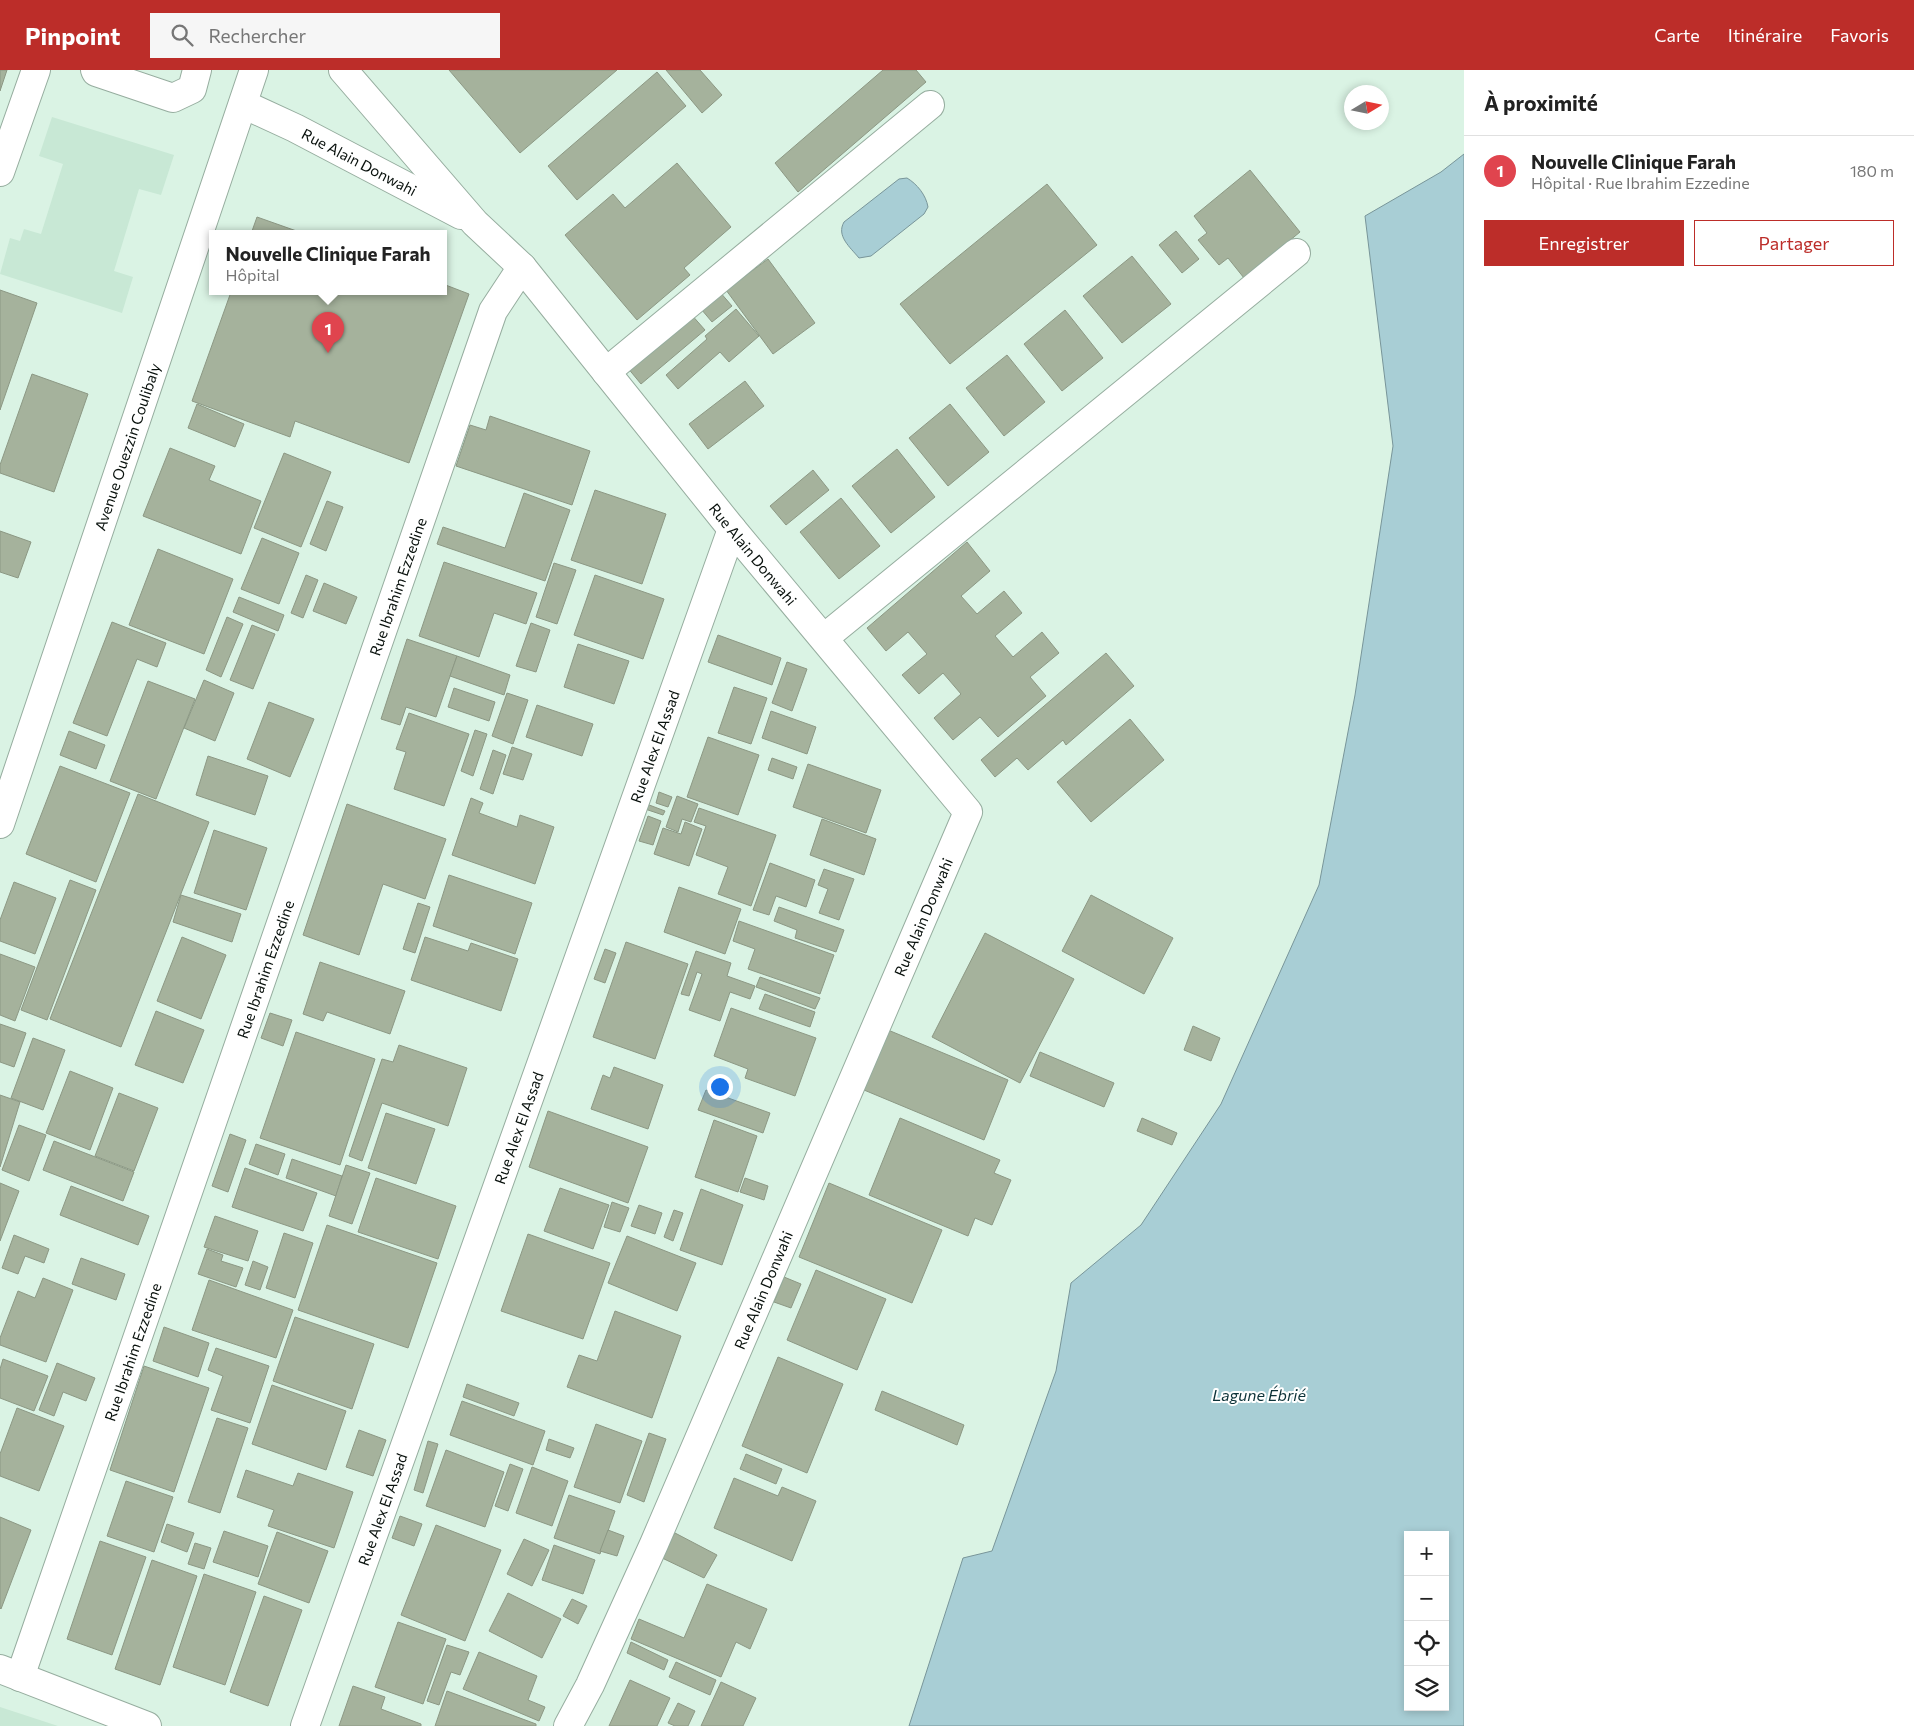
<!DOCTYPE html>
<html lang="fr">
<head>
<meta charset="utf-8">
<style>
	body { margin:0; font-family:Commissioner,sans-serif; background:#f6f6f6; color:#222 }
	.controls { position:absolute; right:15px; bottom:15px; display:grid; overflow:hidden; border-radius:0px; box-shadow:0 2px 8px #0003 }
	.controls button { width:45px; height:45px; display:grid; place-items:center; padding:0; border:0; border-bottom:1px solid #e0e0e0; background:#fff; color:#222; font:25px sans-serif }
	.compass { position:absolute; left:1344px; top:15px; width:45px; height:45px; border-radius:50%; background:#fff; box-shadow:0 2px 8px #0003; rotate:80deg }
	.you { position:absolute; left:719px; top:1016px; width:18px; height:18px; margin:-12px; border:4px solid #fff; border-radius:50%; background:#1a73e8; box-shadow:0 0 0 8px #1a73e833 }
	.badge { display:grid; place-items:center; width:32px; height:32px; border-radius:50%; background:#bc2d29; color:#fff; font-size:16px; font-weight:700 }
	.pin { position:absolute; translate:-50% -41px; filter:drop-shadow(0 1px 2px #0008) }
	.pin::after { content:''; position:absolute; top:26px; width:18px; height:15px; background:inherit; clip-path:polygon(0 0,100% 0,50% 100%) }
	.popup { position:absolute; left:209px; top:160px; width:238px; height:65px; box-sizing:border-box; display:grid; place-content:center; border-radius:0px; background:#fff; filter:drop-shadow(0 1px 4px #0005); font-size:16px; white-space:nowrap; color:#767676 }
	.popup b { font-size:19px; color:#222 }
	.popup::after { content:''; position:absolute; left:50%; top:100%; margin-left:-10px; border:10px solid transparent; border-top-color:#fff }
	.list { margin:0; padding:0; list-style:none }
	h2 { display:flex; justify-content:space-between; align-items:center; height:65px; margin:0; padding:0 20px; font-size:21px }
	h2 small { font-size:16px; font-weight:400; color:#767676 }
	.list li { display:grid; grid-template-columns:32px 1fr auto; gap:15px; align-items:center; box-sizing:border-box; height:70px; padding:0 20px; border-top:1px solid #e0e0e0 }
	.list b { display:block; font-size:19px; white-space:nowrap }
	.list p { margin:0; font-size:16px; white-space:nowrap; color:#767676 }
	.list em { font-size:16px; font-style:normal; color:#767676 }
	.actions { display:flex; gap:10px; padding:15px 20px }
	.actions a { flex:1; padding:11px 0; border:1px solid #bc2d29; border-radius:0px; text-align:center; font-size:18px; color:#bc2d29 }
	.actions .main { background:#bc2d29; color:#fff }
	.icon { flex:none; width:28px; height:28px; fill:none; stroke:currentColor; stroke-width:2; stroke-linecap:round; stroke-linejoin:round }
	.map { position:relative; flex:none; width:1464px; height:1656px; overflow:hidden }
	header { display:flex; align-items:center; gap:30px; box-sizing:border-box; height:70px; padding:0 25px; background:#bc2d29; color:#fff }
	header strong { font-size:24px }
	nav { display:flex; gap:28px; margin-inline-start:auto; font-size:18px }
	.search { width:350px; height:45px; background:#f6f6f6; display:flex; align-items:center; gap:12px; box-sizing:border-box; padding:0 18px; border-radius:0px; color:#767676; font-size:19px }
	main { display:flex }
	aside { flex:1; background:#fff }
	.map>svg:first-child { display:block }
	.built { fill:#c8e8d5 }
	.water { fill:#a8ced5; stroke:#789599; fill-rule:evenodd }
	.building { fill:#a5b29c; stroke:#8c9884 }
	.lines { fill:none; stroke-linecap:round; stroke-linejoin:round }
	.minor-casing { stroke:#96ad9f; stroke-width:30 }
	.minor { stroke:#fff; stroke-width:28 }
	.labels { text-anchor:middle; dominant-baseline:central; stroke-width:4; stroke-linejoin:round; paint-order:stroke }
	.street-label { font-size:15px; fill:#08100c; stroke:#fff }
	.water-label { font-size:16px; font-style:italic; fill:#0c3238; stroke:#fff }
</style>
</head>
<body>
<header>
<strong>Pinpoint</strong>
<div class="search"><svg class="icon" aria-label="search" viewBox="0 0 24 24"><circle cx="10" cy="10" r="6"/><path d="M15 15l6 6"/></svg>Rechercher</div>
<nav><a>Carte</a><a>Itinéraire</a><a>Favoris</a></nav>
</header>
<main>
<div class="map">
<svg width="1464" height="1656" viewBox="0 0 1464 1656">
	<rect width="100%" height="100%" fill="#daf3e4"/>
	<g class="built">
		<path d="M52,47L174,85L161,125L139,119L114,201L133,207L122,243L0,204L10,168L20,171L24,159L41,164L63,94L39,86Z"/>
		<path d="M0,1637L58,1656H0Z"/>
	</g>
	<g class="water">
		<path d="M1464,84V1656H909L963,1488L992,1481L1056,1301L1071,1213L1141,1155L1221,1034L1319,815L1355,625L1393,376L1365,146L1441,102ZM1408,1465H1445V1637H1408Z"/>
		<path d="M907,108C917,114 926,125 928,137L924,144L871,186L859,188C850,177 836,166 844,152L899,109Z"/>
	</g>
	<g class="building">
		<path d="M0,0H7L0,21Z"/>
		<path d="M449,0H617L520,83Z"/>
		<path d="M666,0H700L722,25L702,43Z"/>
		<path d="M883,0H916L926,12L798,122L775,93Z"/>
		<path d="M657,2L686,36L577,130L548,96Z"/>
		<path d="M677,93L731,157L684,198L690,205L637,250L565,165L613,124L625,138Z"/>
		<path d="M1250,100L1300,162L1244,208L1228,188L1219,195L1198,170L1207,163L1194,146Z"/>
		<path d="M1047,114L1097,175L950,294L900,234Z"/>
		<path d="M257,147L305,164H251Z"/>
		<path d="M1176,161L1199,189L1182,203L1159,175Z"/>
		<path d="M1132,186L1171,234L1122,273L1083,226Z"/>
		<path d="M768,189L815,253L773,284L726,220Z"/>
		<path d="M443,214L469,224L409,393L295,351L290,367L192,331L231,222H443Z"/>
		<path d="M0,220L37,233L0,340Z"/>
		<path d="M719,221L732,236L712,252L696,233Z"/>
		<path d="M736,239L759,266L729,292L720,282L678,319L666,305L707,269L705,266Z"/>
		<path d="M1065,240L1103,288L1062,321L1024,274Z"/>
		<path d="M690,243L705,260L641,314L627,297Z"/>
		<path d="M1007,285L1045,332L1004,366L966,318Z"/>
		<path d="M32,304L88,324L54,422L0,403V395Z"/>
		<path d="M745,311L764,336L708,379L689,354Z"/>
		<path d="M197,334L244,354L235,377L188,358Z"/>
		<path d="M950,334L989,382L948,416L909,368Z"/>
		<path d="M490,346L590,381L572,435L456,396L470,355L486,360Z"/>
		<path d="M170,378L215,396L209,410L261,431L241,484L143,446Z"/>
		<path d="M897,379L935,427L891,463L852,416Z"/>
		<path d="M284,383L331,402L301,477L254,458Z"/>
		<path d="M813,400L829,420L786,455L770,436Z"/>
		<path d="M595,420L666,444L642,514L571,490Z"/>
		<path d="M524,423L570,440L545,511L437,474L443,457L505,478Z"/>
		<path d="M841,428L880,476L839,509L800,462Z"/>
		<path d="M327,431L343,437L326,481L310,474Z"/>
		<path d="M0,461L31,472L18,508L0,502Z"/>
		<path d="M262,468L299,483L279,534L241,519Z"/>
		<path d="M967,472L990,501L961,526L977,544L1004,521L1022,543L995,566L1013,587L1042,562L1059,583L1030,607L1046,626L998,667L980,647L953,670L934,648L961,624L943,603L919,624L902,605L927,584L908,562L886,581L867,558Z"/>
		<path d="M158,479L233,509L204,584L129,555Z"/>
		<path d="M444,492L537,523L526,554L494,543L479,587L419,566Z"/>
		<path d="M554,493L576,500L557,554L536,547Z"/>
		<path d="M306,505L318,510L303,548L291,543Z"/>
		<path d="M595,505L664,529L643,589L574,565Z"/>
		<path d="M324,513L357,527L346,554L313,541Z"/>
		<path d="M239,527L284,545L278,561L233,542Z"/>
		<path d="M227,547L243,554L221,607L206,600Z"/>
		<path d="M112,552L166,573L157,597L137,589L107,666L73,653Z"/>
		<path d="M531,553L550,560L536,602L516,596Z"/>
		<path d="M252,555L275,564L253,619L230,610Z"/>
		<path d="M718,565L781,588L772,615L708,592Z"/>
		<path d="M407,569L457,586L436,647L406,637L400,655L381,649Z"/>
		<path d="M578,574L629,591L614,634L564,617Z"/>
		<path d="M1106,583L1134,616L1066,675L1063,670L1028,700L1017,688L995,707L981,690Z"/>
		<path d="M457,586L510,605L504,625L450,606Z"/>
		<path d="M787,592L807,599L792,641L772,633Z"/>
		<path d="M204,610L234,623L215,671L184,658Z"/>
		<path d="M148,611L195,629L156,729L110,711Z"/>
		<path d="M734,617L767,628L751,674L718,663Z"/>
		<path d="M454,618L495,632L489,651L448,637Z"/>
		<path d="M507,623L528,630L513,674L492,666Z"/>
		<path d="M269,632L314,649L290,707L247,689Z"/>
		<path d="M537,635L593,654L582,686L526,667Z"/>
		<path d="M771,641L816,657L807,684L762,668Z"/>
		<path d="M409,643L469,664L444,736L394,719L406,682L396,679Z"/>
		<path d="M1130,649L1164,690L1091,752L1057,712Z"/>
		<path d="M475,660L487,664L473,706L461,701Z"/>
		<path d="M69,661L105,675L96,699L60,685Z"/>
		<path d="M708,667L759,685L738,745L687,727Z"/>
		<path d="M512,677L532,684L523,710L503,704Z"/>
		<path d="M493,680L506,685L493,724L480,719Z"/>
		<path d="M208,686L268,706L255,745L196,725Z"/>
		<path d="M772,688L797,697L793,709L768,700Z"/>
		<path d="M808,694L881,720L866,763L793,737Z"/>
		<path d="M60,696L130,723L96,812L26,784Z"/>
		<path d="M659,722L672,727L668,737L656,733Z"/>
		<path d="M138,724L209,752L121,977L50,949Z"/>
		<path d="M677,726L698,734L691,752L682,749L678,762L666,757Z"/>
		<path d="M471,728L483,733L479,743L517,757L520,745L554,757L535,814L452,785Z"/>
		<path d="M644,733L665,741L663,745L642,738Z"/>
		<path d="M347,734L446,769L425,829L383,814L359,885L303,865Z"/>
		<path d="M699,738L776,765L751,836L718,824L728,797L696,785L706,756L694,752Z"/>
		<path d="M648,746L661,751L653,775L639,771Z"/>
		<path d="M822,749L876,769L864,805L810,785Z"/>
		<path d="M685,752L702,759L689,796L654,784L663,758L681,764Z"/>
		<path d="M214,760L267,778L246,840L194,823Z"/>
		<path d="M770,793L815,810L806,837L776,826L769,845L753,840Z"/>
		<path d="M824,799L854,809L839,850L819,843L828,819L818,815Z"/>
		<path d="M449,805L532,833L515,884L433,856Z"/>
		<path d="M70,810L96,820L47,950L21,940Z"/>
		<path d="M14,812L56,828L35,884L0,871V850Z"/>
		<path d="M679,817L741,839L725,884L664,862Z"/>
		<path d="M181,825L241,844L232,872L173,852Z"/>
		<path d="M1091,825L1173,868L1144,924L1062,881Z"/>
		<path d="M418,833L430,837L415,883L403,879Z"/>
		<path d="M779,837L844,860L836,882L795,868L797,860L774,851Z"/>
		<path d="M739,851L834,885L820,924L748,899L755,879L733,871Z"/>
		<path d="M985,863L1074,909L1020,1013L932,967Z"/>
		<path d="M182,867L226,885L201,949L157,931Z"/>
		<path d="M425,867L468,881L471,873L518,889L501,941L411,910Z"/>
		<path d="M626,872L688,894L655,989L593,967Z"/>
		<path d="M605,879L616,883L605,913L594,909Z"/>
		<path d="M696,881L731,893L727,906L755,916L750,929L730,922L720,951L689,940L702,904L697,902L689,926L681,924Z"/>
		<path d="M0,884L35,897L15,951L0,945Z"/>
		<path d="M320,892L405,921L390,964L327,942L323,951L303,944Z"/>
		<path d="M760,907L820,928L815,939L756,917Z"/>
		<path d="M765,924L815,942L810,957L759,939Z"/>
		<path d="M731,938L816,968L795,1026L745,1008L748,999L714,986Z"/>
		<path d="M156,941L204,960L183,1013L135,995Z"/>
		<path d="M270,943L292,950L283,976L261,968Z"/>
		<path d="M0,954L26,963L14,997L0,992Z"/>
		<path d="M1193,956L1220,968L1211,991L1184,980Z"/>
		<path d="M888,960L1008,1010L984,1070L864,1020Z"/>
		<path d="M296,962L375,989L340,1095L260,1068Z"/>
		<path d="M33,968L65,980L43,1040L11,1028Z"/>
		<path d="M399,975L467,998L448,1056L382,1033L362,1091L349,1086L382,989L393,992Z"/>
		<path d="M1040,982L1114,1013L1104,1037L1030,1006Z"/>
		<path d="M614,997L663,1015L648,1059L591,1039L603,1005L610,1008Z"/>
		<path d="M70,1001L113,1018L90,1080L46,1063Z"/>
		<path d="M706,1020L770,1043L763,1063L698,1040Z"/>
		<path d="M119,1023L158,1038L134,1101L95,1086Z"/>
		<path d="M0,1025L20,1032L0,1097Z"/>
		<path d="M548,1041L648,1077L628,1133L529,1097Z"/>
		<path d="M386,1043L435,1059L416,1114L368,1098Z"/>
		<path d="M900,1048L1000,1090L994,1103L1011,1110L992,1155L975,1148L968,1166L869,1125Z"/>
		<path d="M1142,1048L1177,1063L1172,1075L1137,1061Z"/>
		<path d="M714,1050L757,1066L738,1122L695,1107Z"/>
		<path d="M19,1055L46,1065L29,1111L2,1100Z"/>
		<path d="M230,1064L246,1070L228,1122L212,1116Z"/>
		<path d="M54,1071L134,1102L123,1131L43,1100Z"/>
		<path d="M256,1074L285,1084L278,1105L249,1094Z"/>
		<path d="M292,1089L342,1106L336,1126L286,1108Z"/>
		<path d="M346,1095L370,1103L352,1154L329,1146Z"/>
		<path d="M245,1098L317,1123L303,1161L232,1137Z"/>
		<path d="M376,1108L456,1136L438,1189L358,1162Z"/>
		<path d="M745,1108L768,1116L764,1130L740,1122Z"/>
		<path d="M0,1113L19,1121L0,1171Z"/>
		<path d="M829,1113L942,1160L912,1233L799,1187Z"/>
		<path d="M71,1116L149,1146L138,1175L60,1145Z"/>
		<path d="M560,1118L609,1135L593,1179L544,1161Z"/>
		<path d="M701,1119L743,1135L722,1195L680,1180Z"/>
		<path d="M612,1132L629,1138L620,1162L604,1157Z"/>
		<path d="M639,1135L662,1143L655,1164L631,1156Z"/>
		<path d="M674,1140L683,1143L673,1171L664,1167Z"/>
		<path d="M215,1146L258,1161L248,1191L204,1177Z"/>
		<path d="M327,1155L437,1193L408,1278L298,1240Z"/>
		<path d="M284,1163L313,1173L295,1228L266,1218Z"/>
		<path d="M528,1164L610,1193L583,1269L501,1241Z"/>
		<path d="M14,1165L49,1179L44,1193L25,1186L18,1204L2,1198Z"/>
		<path d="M627,1166L696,1193L677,1241L608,1213Z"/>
		<path d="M207,1179L223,1185L221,1191L243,1198L236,1217L198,1204Z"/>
		<path d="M81,1188L125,1204L116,1230L72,1214Z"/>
		<path d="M253,1191L268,1197L260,1220L245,1215Z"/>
		<path d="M816,1200L886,1229L857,1300L787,1270Z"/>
		<path d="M784,1207L801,1214L791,1238L774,1232Z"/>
		<path d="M43,1208L73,1220L46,1292L0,1275V1268L18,1221L35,1228Z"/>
		<path d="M209,1210L293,1240L276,1288L192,1260Z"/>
		<path d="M615,1241L681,1266L652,1348L567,1317L579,1285L597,1291Z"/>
		<path d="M295,1247L374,1274L352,1339L273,1311Z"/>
		<path d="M164,1257L209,1273L198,1307L153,1291Z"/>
		<path d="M216,1278L269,1296L250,1353L211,1340L223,1306L208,1300Z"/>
		<path d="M778,1287L843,1314L807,1403L742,1376Z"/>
		<path d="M3,1289L48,1306L34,1341L0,1328V1299Z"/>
		<path d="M57,1293L95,1308L86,1331L63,1322L54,1346L39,1340Z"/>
		<path d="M144,1296L209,1318L174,1422L110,1400Z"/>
		<path d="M467,1314L519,1333L514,1346L463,1327Z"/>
		<path d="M272,1315L346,1341L326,1400L252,1374Z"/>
		<path d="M882,1321L964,1355L957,1375L875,1340Z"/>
		<path d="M462,1331L545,1361L533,1395L450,1365Z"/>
		<path d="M17,1338L64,1356L39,1421L0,1406V1384Z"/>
		<path d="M217,1348L248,1358L220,1443L188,1432Z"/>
		<path d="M596,1354L642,1371L620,1433L574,1417Z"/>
		<path d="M359,1360L386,1370L373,1406L346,1397Z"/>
		<path d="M649,1363L666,1369L644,1432L627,1425Z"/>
		<path d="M549,1369L574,1378L570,1388L546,1380Z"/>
		<path d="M428,1371L438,1374L423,1423L414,1420Z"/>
		<path d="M446,1380L504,1402L485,1457L426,1436Z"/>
		<path d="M746,1384L782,1399L776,1414L740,1399Z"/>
		<path d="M510,1394L523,1399L508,1441L495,1436Z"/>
		<path d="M532,1397L568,1411L552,1456L516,1443Z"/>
		<path d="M246,1400L293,1416L298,1403L353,1422L334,1478L268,1456L274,1440L237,1427Z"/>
		<path d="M734,1408L778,1426L782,1417L816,1431L792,1491L714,1458Z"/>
		<path d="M126,1411L173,1427L154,1482L107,1466Z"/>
		<path d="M569,1425L615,1441L600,1484L554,1468Z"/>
		<path d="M400,1446L422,1454L414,1476L392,1468Z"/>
		<path d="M0,1447L31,1460L1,1539L0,1538Z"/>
		<path d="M167,1454L194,1463L187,1482L161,1472Z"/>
		<path d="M436,1455L501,1480L465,1571L401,1545Z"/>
		<path d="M608,1460L624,1466L617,1486L600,1481Z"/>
		<path d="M224,1461L268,1476L258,1507L213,1492Z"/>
		<path d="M277,1462L328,1481L309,1533L258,1514Z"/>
		<path d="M675,1463L717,1485L704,1508L660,1487Z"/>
		<path d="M524,1469L549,1480L532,1516L507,1504Z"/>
		<path d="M100,1471L146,1487L112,1585L67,1569Z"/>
		<path d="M195,1473L211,1478L204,1499L188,1494Z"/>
		<path d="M554,1475L595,1490L583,1524L542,1510Z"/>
		<path d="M152,1490L197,1506L160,1615L115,1599Z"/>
		<path d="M204,1504L256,1522L225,1615L173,1597Z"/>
		<path d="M707,1514L767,1539L750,1579L736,1572L721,1607L631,1569L639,1549L684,1568Z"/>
		<path d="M508,1523L561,1549L542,1588L489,1561Z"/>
		<path d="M264,1526L302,1540L268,1636L230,1622Z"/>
		<path d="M572,1529L587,1536L578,1554L563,1546Z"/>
		<path d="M398,1552L446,1569L423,1634L375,1617Z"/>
		<path d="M631,1572L668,1590L664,1600L627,1583Z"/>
		<path d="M447,1575L469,1582L460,1605L451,1602L439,1635L427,1631Z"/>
		<path d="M479,1582L537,1606L528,1630L545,1637L539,1651L463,1619Z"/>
		<path d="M676,1592L716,1610L710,1625L669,1607Z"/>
		<path d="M630,1610L670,1628L657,1656H609Z"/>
		<path d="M721,1612L756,1628L743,1656H701Z"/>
		<path d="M353,1616L385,1627L381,1639L421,1654V1656H339Z"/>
		<path d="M447,1621L536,1654V1656H435Z"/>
		<path d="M678,1633L695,1641L688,1656H675L668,1653Z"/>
	</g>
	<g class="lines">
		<defs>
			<g id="minor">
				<path d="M95,0L96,2L173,28L192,19L197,0"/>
				<path id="s1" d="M343,0L475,153L522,197L732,459L968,742L654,1474L590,1615L568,1656"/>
				<path id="s2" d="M243,34L295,58L461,145"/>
				<path d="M0,102L36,0"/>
				<path d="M606,302L930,35"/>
				<path d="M824,568L1296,183"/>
				<path id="s3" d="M0,754L254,0"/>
				<path d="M0,1599L147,1656"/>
				<path id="s4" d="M20,1607L493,241L522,197"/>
				<path id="s5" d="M305,1656L732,459"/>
			</g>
		</defs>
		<use href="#minor" class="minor-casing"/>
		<use href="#minor" class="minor"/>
	</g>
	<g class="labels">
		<g class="street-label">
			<text stroke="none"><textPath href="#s2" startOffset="130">Rue Alain Donwahi</textPath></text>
			<text stroke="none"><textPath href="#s3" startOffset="398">Avenue Ouezzin Coulibaly</textPath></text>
			<text stroke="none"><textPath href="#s1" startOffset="635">Rue Alain Donwahi</textPath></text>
			<text stroke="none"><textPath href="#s4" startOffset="1154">Rue Ibrahim Ezzedine</textPath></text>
			<text stroke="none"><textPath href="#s5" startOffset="1040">Rue Alex El Assad</textPath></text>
			<text transform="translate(923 847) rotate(-67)">Rue Alain Donwahi</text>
			<text stroke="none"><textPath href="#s4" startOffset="749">Rue Ibrahim Ezzedine</textPath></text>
			<text stroke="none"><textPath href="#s5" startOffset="635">Rue Alex El Assad</textPath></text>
			<text transform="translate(763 1220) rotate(-67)">Rue Alain Donwahi</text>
			<text stroke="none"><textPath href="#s4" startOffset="344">Rue Ibrahim Ezzedine</textPath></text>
			<text stroke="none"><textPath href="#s5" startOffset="230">Rue Alex El Assad</textPath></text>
		</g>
		<g class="water-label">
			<text x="1259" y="1324">Lagune Ébrié</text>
		</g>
	</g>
</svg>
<div class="controls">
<button>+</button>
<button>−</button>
<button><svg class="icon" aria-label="locate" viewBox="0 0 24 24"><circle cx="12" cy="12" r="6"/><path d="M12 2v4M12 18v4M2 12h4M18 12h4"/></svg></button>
<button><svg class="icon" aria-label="layers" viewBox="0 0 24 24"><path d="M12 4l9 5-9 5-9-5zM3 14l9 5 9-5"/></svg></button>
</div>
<svg class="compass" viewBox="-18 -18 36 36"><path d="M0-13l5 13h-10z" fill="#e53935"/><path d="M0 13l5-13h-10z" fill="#767676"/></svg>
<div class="you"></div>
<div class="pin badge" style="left:328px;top:283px;background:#e0444e">1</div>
<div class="popup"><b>Nouvelle Clinique Farah</b>Hôpital</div>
</div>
<aside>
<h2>À proximité<small></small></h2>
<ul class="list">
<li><span class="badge" style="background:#e0444e">1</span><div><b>Nouvelle Clinique Farah</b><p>Hôpital · Rue Ibrahim Ezzedine</p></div><em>180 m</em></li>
</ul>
<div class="actions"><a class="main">Enregistrer</a><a>Partager</a></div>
</aside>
</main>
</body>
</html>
